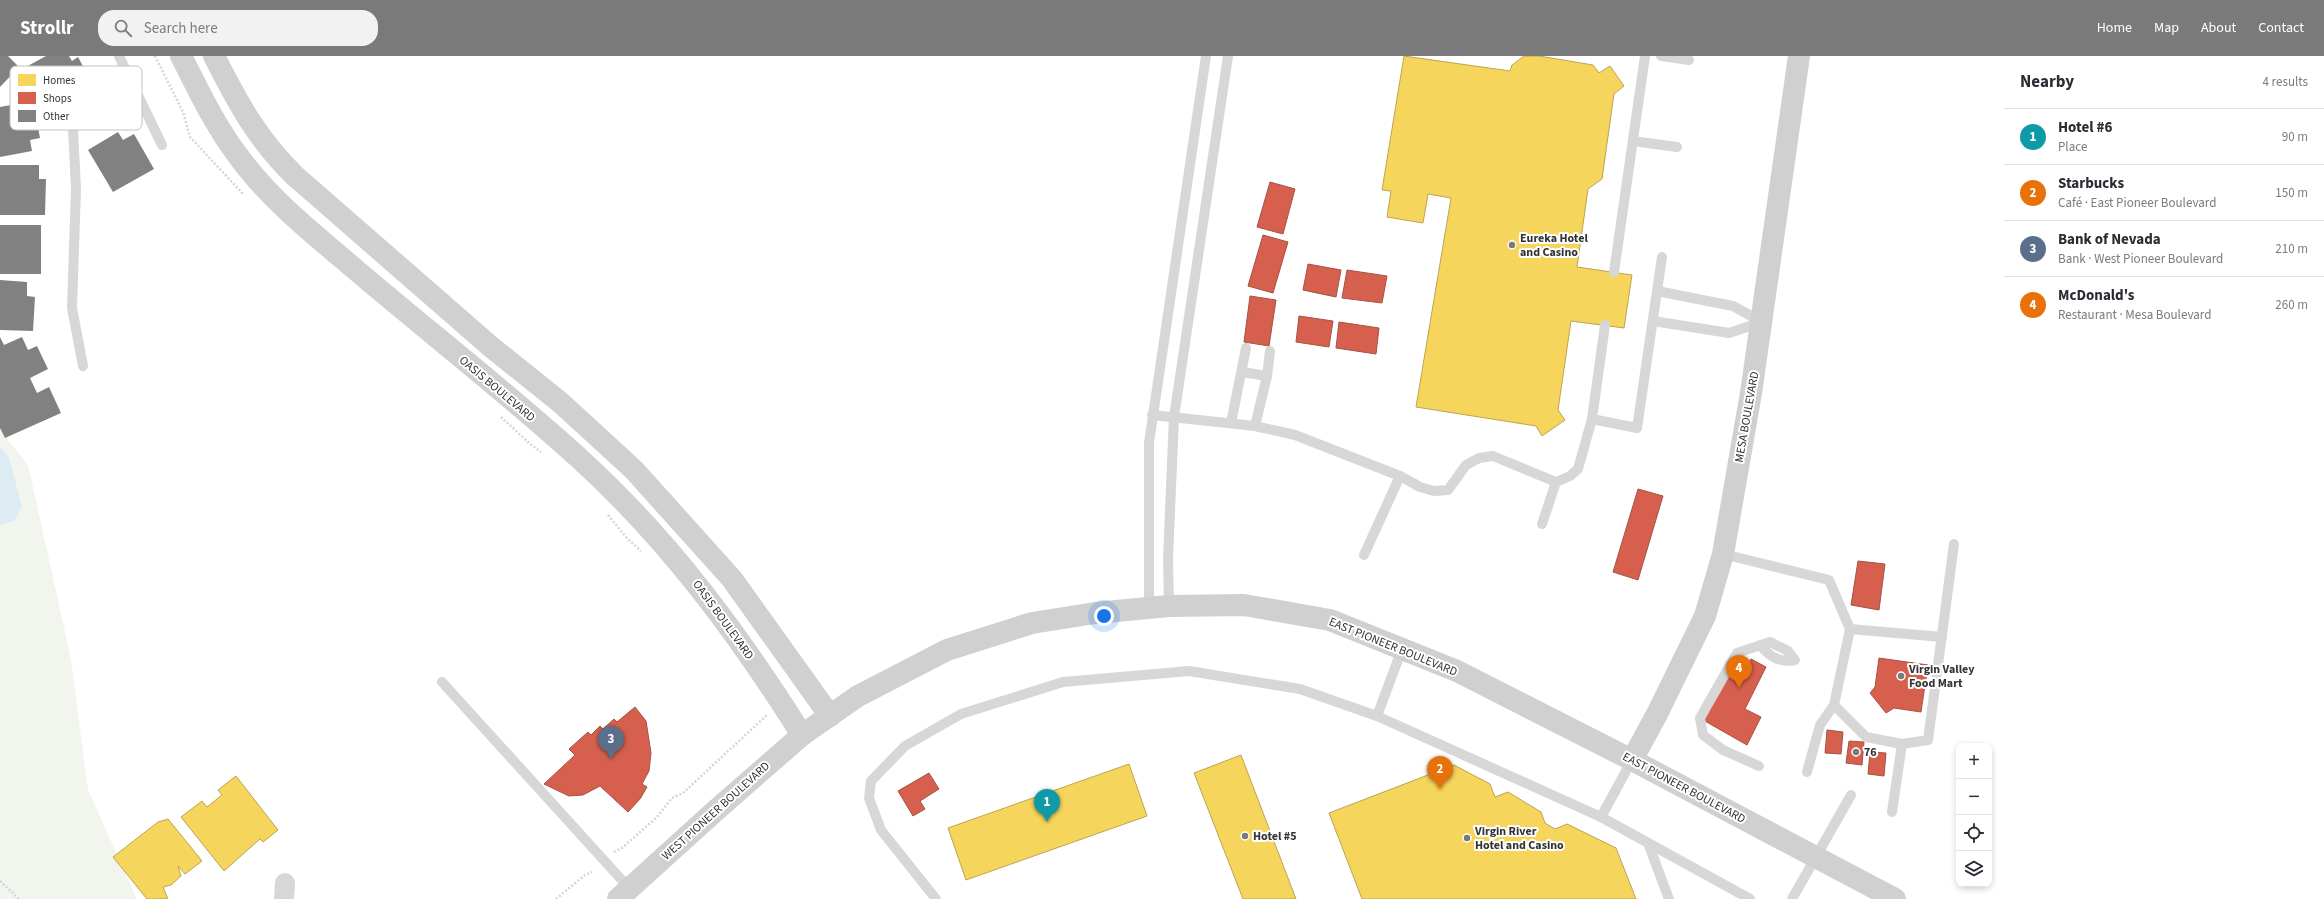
<!DOCTYPE html>
<html lang="en">
<head>
<meta charset="utf-8">
<style>
	body { margin:0; font-family:"Source Sans 3",sans-serif; background:#f2f2f3; color:#2b2b33 }
	.controls { position:absolute; right:12px; bottom:12px; display:grid; overflow:hidden; border-radius:8px; box-shadow:0 2px 6px #0003 }
	.controls button { width:36px; height:36px; display:grid; place-items:center; padding:0; border:0; border-bottom:1px solid #e1e1e2; background:#fff; color:#2b2b33; font:20px sans-serif }
	.you { position:absolute; left:1104px; top:560px; width:14px; height:14px; margin:-10px; border:3px solid #fff; border-radius:50%; background:#1a73e8; box-shadow:0 0 0 6px #1a73e833 }
	.badge { display:grid; place-items:center; width:26px; height:26px; border-radius:50%; background:#7a7a7a; color:#fff; font-size:13px; font-weight:700 }
	.pin { position:absolute; translate:-50% -33px; filter:drop-shadow(0 1px 2px #0008) }
	.pin::after { content:''; position:absolute; top:21px; width:14px; height:12px; background:inherit; clip-path:polygon(0 0,100% 0,50% 100%) }
	.list { margin:0; padding:0; list-style:none }
	h2 { display:flex; justify-content:space-between; align-items:center; height:52px; margin:0; padding:0 16px; font-size:17px }
	h2 small { font-size:13px; font-weight:400; color:#7c7c81 }
	.list li { display:grid; grid-template-columns:26px 1fr auto; gap:12px; align-items:center; box-sizing:border-box; height:56px; padding:0 16px; border-top:1px solid #e1e1e2 }
	.list b { display:block; font-size:15px; white-space:nowrap }
	.list p { margin:0; font-size:13px; white-space:nowrap; color:#7c7c81 }
	.list em { font-size:13px; font-style:normal; color:#7c7c81 }
	.icon { flex:none; width:22px; height:22px; fill:none; stroke:currentColor; stroke-width:2; stroke-linecap:round; stroke-linejoin:round }
	.map { position:relative; flex:none; width:2004px; height:843px; overflow:hidden }
	header { display:flex; align-items:center; gap:24px; box-sizing:border-box; height:56px; padding:0 20px; background:#7a7a7a; color:#fff }
	header strong { font-size:19px }
	nav { display:flex; gap:22px; margin-inline-start:auto; font-size:14px }
	.search { width:280px; height:36px; background:#f2f2f3; display:flex; align-items:center; gap:10px; box-sizing:border-box; padding:0 14px; border-radius:16px; color:#7c7c81; font-size:15px }
	main { display:flex }
	aside { flex:1; background:#fff }
	.map>svg:first-child { display:block }
	.green { fill:#f1f5ed }
	.water { fill:#ddebf3 }
	.homes { fill:#f6d55c; stroke:#bca450 }
	.shops { fill:#d6604d; stroke:#a55245 }
	.building { fill:#818181 }
	.lines { fill:none; stroke-linecap:round; stroke-linejoin:round }
	.path { stroke:#d6d6d6; stroke-width:2.5; stroke-dasharray:2 2; stroke-linecap:butt }
	.lane { stroke:#d7d7d7; stroke-width:10 }
	.street { stroke:#d7d7d7; stroke-width:20 }
	.secondary { stroke:#d0d0d0; stroke-width:22 }
	.poi-dot { fill:#7a7a7a; stroke:#fff; stroke-width:1.5 }
	.labels { text-anchor:middle; dominant-baseline:central; stroke-width:4; stroke-linejoin:round; paint-order:stroke }
	.poi-label { font-size:12px; font-weight:bold; fill:#333; stroke:#fff; text-anchor:start }
	.street-label { font-size:12px; fill:#333; stroke:#fff }
	.key { fill:#fff; stroke:#c2c2c2; stroke-width:1 }
	.key-label { font-size:11px; fill:#333 }
</style>
</head>
<body>
<header>
<strong>Strollr</strong>
<div class="search"><svg class="icon" aria-label="search" viewBox="0 0 24 24"><circle cx="10" cy="10" r="6"/><path d="M15 15l6 6"/></svg>Search here</div>
<nav><a>Home</a><a>Map</a><a>About</a><a>Contact</a></nav>
</header>
<main>
<div class="map">
<svg width="2004" height="843" viewBox="0 0 2004 843">
	<rect width="100%" height="100%" fill="#fff"/>
	<path class="green" d="M0,374L28,409L71,603L88,734L137,843H0Z"/>
	<path class="water" d="M0,390L9,402L22,451L14,465L0,469Z"/>
	<g class="homes">
		<path d="M1404,0L1510,15L1512,9L1524,0H1539L1593,9L1599,17L1610,10L1624,30L1614,38L1602,123L1588,133L1577,211L1632,219L1624,272L1571,265L1558,354L1565,364L1542,380L1536,370L1416,351L1451,142L1428,138L1423,167L1387,161L1391,135L1382,134Z"/>
		<path d="M1241,699L1296,843H1243L1194,717Z"/>
		<path d="M1129,708L1147,760L966,824L948,772Z"/>
		<path d="M1454,709L1490,728L1495,741L1508,736L1541,756L1545,767L1555,773L1567,768L1616,792L1636,843H1362L1329,757Z"/>
		<path d="M236,720L278,774L263,786L260,783L224,815L181,761L202,745L207,751L222,739L218,734Z"/>
		<path d="M168,763L202,805L185,818L178,810L181,820L171,829L163,831L168,843H147L113,801L158,766Z"/>
	</g>
	<g class="shops">
		<path d="M1270,126L1295,133L1283,178L1257,171Z"/>
		<path d="M1263,179L1288,186L1273,237L1248,230Z"/>
		<path d="M1308,208L1341,214L1336,241L1303,234Z"/>
		<path d="M1347,214L1387,220L1382,247L1342,242Z"/>
		<path d="M1250,240L1276,244L1269,290L1244,286Z"/>
		<path d="M1299,260L1333,265L1329,291L1296,286Z"/>
		<path d="M1339,266L1379,272L1376,298L1336,292Z"/>
		<path d="M1638,433L1663,440L1638,524L1613,516Z"/>
		<path d="M1858,505L1885,508L1879,554L1851,549Z"/>
		<path d="M1739,601L1749,607L1751,603L1766,611L1745,653L1761,661L1747,689L1703,664Z"/>
		<path d="M1879,602L1928,609L1921,656L1894,652L1886,657L1870,637L1875,631Z"/>
		<path d="M635,651L646,665L651,697L649,715L642,728L647,731L640,743L628,756L600,730L583,739L569,740L544,728L575,699L569,693L588,676L591,679L600,670L603,673L614,663L617,666Z"/>
		<path d="M1827,674L1843,676L1841,698L1825,697Z"/>
		<path d="M1849,685L1864,686L1862,709L1846,707Z"/>
		<path d="M1870,696L1886,697L1884,720L1868,718Z"/>
		<path d="M929,717L939,733L920,745L925,753L913,760L898,735Z"/>
	</g>
	<g class="building">
		<path d="M0,0H8L19,11L0,31Z"/>
		<path d="M46,0H69L72,5L78,1L94,31L52,53L41,32L36,35L24,12Z"/>
		<path d="M33,45L40,82L30,84L32,95L0,101V51Z"/>
		<path d="M118,76L123,84L134,78L154,113L113,136L88,94Z"/>
		<path d="M0,109H39V123H46L45,159H0Z"/>
		<rect x="0" y="169" width="41" height="49"/>
		<path d="M0,224L27,226V240L35,241L33,275L0,274Z"/>
		<path d="M0,281L4,289L22,281L28,294L37,290L48,313L30,322L37,337L49,331L61,357L5,382L0,372Z"/>
	</g>
	<g class="lines">
		<g class="path">
			<path d="M155,0L183,56L190,81L244,139"/>
			<path d="M501,361L530,388L541,396"/>
			<path d="M608,459L626,481L641,495"/>
			<path d="M614,796L622,792L657,761L672,742L683,737L767,659"/>
			<path d="M0,825L19,843"/>
			<path d="M556,843L585,819L592,816"/>
		</g>
		<g class="lane">
			<path d="M119,0L162,89"/>
			<path d="M1661,0L1689,4"/>
			<path d="M1633,85L1677,91"/>
			<path d="M1614,216L1645,0"/>
			<path d="M1657,235L1733,250L1762,266"/>
			<path d="M1653,265L1729,277L1762,266"/>
			<path d="M83,310L72,252L76,133L73,73L96,50L133,30"/>
			<path d="M1242,316L1267,320"/>
			<path d="M1152,359L1255,370L1295,379L1400,420L1420,431L1434,435L1448,434L1466,409L1479,402L1493,400L1556,426"/>
			<path d="M1592,363L1637,372L1662,201"/>
			<path d="M1231,367L1246,292"/>
			<path d="M1255,370L1267,320L1270,295"/>
			<path d="M1542,468L1556,426L1570,420L1578,413L1592,363L1605,269"/>
			<path d="M1723,498L1829,524L1850,573"/>
			<path d="M1364,499L1400,420"/>
			<path d="M1169,550L1168,502L1174,361L1228,0"/>
			<path d="M1149,551V387L1206,0"/>
			<path d="M1402,593L1377,660L1601,761L1632,704"/>
			<path d="M442,626L630,833"/>
			<path d="M1902,688L1866,681L1834,649L1850,573L1942,581"/>
			<path d="M1759,710L1723,694L1703,679L1700,662L1737,597L1770,586L1788,595L1795,604C1780,607 1770,601 1760,589"/>
			<path d="M1807,716L1820,669L1834,649"/>
			<path d="M1892,756L1902,688L1928,684L1954,488"/>
			<path d="M1601,761L1750,843"/>
			<path d="M1648,787L1669,843"/>
			<path d="M936,843L881,774L869,742L871,725L905,690L961,658L1063,626L1189,615L1300,633L1377,660"/>
			<path d="M1792,843L1851,739"/>
		</g>
		<path class="street" d="M284,843L285,827"/>
		<g class="secondary">
			<path d="M181,0C199,35 215,70 239,101C271,145 315,179 356,214C431,278 509,338 581,404C669,484 739,579 802,679"/>
			<path d="M214,0C238,47 257,83 295,120L490,290L561,347L634,414L732,523L830,660"/>
			<path d="M1632,704L1657,658L1705,560L1723,498L1751,337L1799,0"/>
			<path d="M618,843L714,756L802,679L858,640L947,594L1032,567L1095,557L1169,550L1244,549L1330,564L1457,615L1632,704L1895,843"/>
		</g>
	</g>
	<g class="poi-dot">
		<circle cx="1512" cy="189" r="4"/>
		<circle cx="1901" cy="620" r="4"/>
		<circle cx="1856" cy="696" r="4"/>
		<circle cx="1245" cy="780" r="4"/>
		<circle cx="1467" cy="782" r="4"/>
	</g>
	<g class="labels">
		<g class="poi-label">
			<text x="1520" y="182">Eureka Hotel<tspan x="1520" dy="14">and Casino</tspan></text>
			<text x="1909" y="613">Virgin Valley<tspan x="1909" dy="14">Food Mart</tspan></text>
			<text x="1864" y="696">76</text>
			<text x="1475" y="775">Virgin River<tspan x="1475" dy="14">Hotel and Casino</tspan></text>
			<text x="1253" y="780">Hotel #5</text>
		</g>
		<g class="street-label">
			<text transform="translate(497 333) rotate(40)">OASIS BOULEVARD</text>
			<text transform="translate(1747 361) rotate(-80)">MESA BOULEVARD</text>
			<text transform="translate(723 564) rotate(54)">OASIS BOULEVARD</text>
			<text transform="translate(1393 591) rotate(22)">EAST PIONEER BOULEVARD</text>
			<text transform="translate(1684 732) rotate(28)">EAST PIONEER BOULEVARD</text>
			<text transform="translate(716 755) rotate(-42)">WEST PIONEER BOULEVARD</text>
		</g>
	</g>
	<rect x="10" y="10" width="132" height="64" rx="6" class="key"/>
	<rect x="18" y="18" width="18" height="12" fill="#f6d55c"/>
	<rect x="18" y="36" width="18" height="12" fill="#d6604d"/>
	<rect x="18" y="54" width="18" height="12" fill="#818181"/>
	<g class="key-label">
		<text x="43" y="28">Homes</text>
		<text x="43" y="46">Shops</text>
		<text x="43" y="64">Other</text>
	</g>
</svg>
<div class="controls">
<button>+</button>
<button>−</button>
<button><svg class="icon" aria-label="locate" viewBox="0 0 24 24"><circle cx="12" cy="12" r="6"/><path d="M12 2v4M12 18v4M2 12h4M18 12h4"/></svg></button>
<button><svg class="icon" aria-label="layers" viewBox="0 0 24 24"><path d="M12 4l9 5-9 5-9-5zM3 14l9 5 9-5"/></svg></button>
</div>
<div class="you"></div>
<div class="pin badge" style="left:1047px;top:766px;background:#0f9aa8">1</div>
<div class="pin badge" style="left:1440px;top:733px;background:#e8710a">2</div>
<div class="pin badge" style="left:611px;top:703px;background:#5c6f8a">3</div>
<div class="pin badge" style="left:1739px;top:632px;background:#e8710a">4</div>
</div>
<aside>
<h2>Nearby<small>4 results</small></h2>
<ul class="list">
<li><span class="badge" style="background:#0f9aa8">1</span><div><b>Hotel #6</b><p>Place</p></div><em>90 m</em></li>
<li><span class="badge" style="background:#e8710a">2</span><div><b>Starbucks</b><p>Café · East Pioneer Boulevard</p></div><em>150 m</em></li>
<li><span class="badge" style="background:#5c6f8a">3</span><div><b>Bank of Nevada</b><p>Bank · West Pioneer Boulevard</p></div><em>210 m</em></li>
<li><span class="badge" style="background:#e8710a">4</span><div><b>McDonald's</b><p>Restaurant · Mesa Boulevard</p></div><em>260 m</em></li>
</ul>
</aside>
</main>
</body>
</html>
